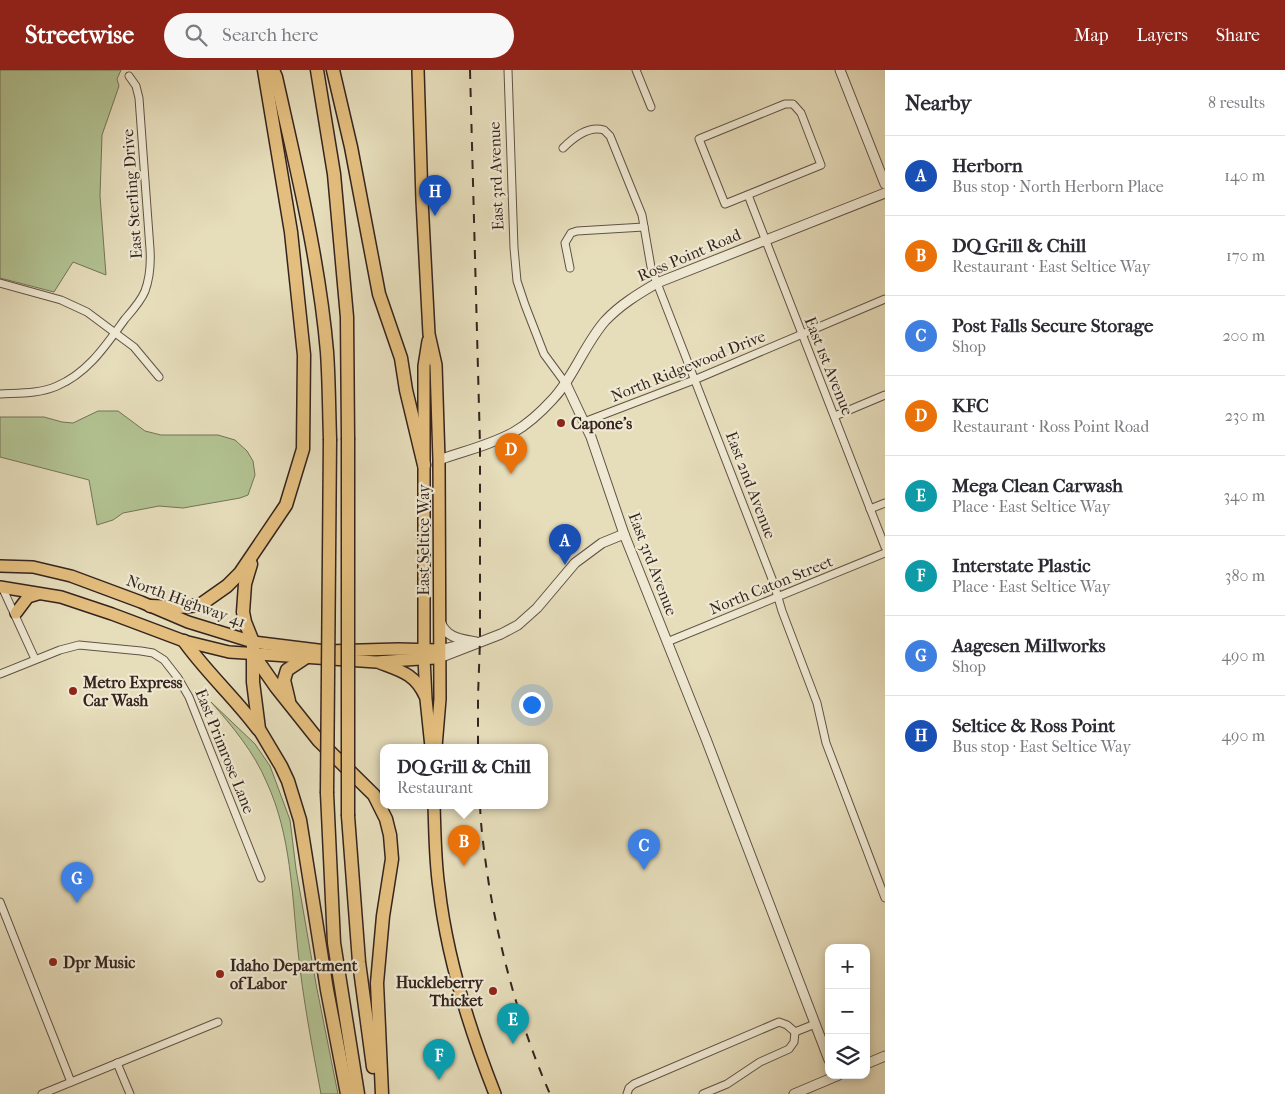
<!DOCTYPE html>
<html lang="en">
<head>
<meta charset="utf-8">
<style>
	body { margin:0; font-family:"IM FELL French Canon",serif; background:#f7f7f7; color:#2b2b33 }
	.controls { position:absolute; right:15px; bottom:15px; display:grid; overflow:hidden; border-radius:10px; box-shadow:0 2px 8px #0003 }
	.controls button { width:45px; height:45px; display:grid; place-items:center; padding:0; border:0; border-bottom:1px solid #e1e1e2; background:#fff; color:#2b2b33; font:25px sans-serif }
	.you { position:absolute; left:531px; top:634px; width:18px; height:18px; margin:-12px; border:4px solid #fff; border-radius:50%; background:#1a73e8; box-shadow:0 0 0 8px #1a73e833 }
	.badge { display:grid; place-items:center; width:32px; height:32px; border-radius:50%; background:#8f2418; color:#fff; font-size:16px; font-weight:700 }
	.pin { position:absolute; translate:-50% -41px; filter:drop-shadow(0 1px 2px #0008) }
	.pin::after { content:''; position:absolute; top:26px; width:18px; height:15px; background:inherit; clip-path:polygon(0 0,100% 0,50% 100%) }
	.popup { position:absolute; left:380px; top:674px; width:168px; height:65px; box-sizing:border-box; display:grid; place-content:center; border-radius:10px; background:#fff; filter:drop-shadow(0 1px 4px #0005); font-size:16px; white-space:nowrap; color:#7c7c81 }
	.popup b { font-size:19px; color:#2b2b33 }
	.popup::after { content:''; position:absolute; left:50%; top:100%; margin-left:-10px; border:10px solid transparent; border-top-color:#fff }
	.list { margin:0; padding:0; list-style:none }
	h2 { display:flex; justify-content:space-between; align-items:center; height:65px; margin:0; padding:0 20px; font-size:21px }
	h2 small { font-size:16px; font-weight:400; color:#7c7c81 }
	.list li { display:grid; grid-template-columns:32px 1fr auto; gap:15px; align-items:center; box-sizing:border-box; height:80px; padding:0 20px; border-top:1px solid #e1e1e2 }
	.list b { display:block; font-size:19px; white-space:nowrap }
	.list p { margin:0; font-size:16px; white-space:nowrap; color:#7c7c81 }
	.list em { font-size:16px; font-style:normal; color:#7c7c81 }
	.icon { flex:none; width:28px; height:28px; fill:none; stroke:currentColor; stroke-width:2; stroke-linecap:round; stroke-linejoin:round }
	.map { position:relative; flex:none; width:885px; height:1024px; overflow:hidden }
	header { display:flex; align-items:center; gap:30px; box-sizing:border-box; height:70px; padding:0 25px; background:#8f2418; color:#fff }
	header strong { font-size:24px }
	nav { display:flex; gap:28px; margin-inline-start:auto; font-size:18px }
	.search { width:350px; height:45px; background:#f7f7f7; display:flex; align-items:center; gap:12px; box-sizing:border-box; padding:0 18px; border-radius:28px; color:#7c7c81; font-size:19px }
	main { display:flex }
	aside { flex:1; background:#fff }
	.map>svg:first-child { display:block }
	.green { fill:#b2c292; stroke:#747358 }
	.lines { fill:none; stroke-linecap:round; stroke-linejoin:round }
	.minor-casing { stroke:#615245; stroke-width:9 }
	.tertiary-casing { stroke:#615245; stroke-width:11 }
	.primary-casing { stroke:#35241e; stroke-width:14 }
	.motorway-casing { stroke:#35241e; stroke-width:15 }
	.minor { stroke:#efe9d3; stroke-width:7 }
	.tertiary { stroke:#efe9d3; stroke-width:9 }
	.primary { stroke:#e3be7e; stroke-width:11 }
	.motorway { stroke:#e3be7e; stroke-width:12 }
	.rail { stroke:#35241e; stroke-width:2; stroke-dasharray:9 9; stroke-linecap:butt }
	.motorway-bridge-casing { stroke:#35241e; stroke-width:15; stroke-linecap:butt }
	.motorway-bridge { stroke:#e3be7e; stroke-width:12 }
	.poi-dot { fill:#8f2418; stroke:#efe9d3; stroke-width:2 }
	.labels { text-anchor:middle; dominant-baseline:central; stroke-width:4.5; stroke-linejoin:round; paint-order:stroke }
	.street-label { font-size:16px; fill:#35241e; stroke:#efe9d3 }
	.poi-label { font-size:16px; font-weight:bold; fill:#35241e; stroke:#efe9d3; text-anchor:start }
</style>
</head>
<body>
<header>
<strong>Streetwise</strong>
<div class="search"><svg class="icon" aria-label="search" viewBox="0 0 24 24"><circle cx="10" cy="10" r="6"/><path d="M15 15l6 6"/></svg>Search here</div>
<nav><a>Map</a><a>Layers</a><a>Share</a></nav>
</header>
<main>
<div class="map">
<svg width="885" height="1024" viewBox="0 0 885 1024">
	<rect width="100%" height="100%" fill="#e6ddbb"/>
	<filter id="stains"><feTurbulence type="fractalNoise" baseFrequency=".004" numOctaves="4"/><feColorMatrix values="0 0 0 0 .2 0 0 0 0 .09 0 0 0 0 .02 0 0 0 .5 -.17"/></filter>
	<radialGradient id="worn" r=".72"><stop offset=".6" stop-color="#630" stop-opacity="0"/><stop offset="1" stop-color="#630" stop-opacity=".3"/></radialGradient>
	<g class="green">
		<path d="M0,0H121L117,9L119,16L102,65L100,126L106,205L73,192L54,222L0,208Z"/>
		<path d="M98,341H118L145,361L161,365H218L235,370L247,381L253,391L255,405L248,425L240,428L183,438L159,436L123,443L113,450L97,455L89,410L0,387V347H44L62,352L73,353Z"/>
		<path d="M211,632L255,674L270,696L290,750L296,799L316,914L338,1024H321C312,976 303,929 298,881C292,825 291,765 267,713C254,682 233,657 211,632Z"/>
	</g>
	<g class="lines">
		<defs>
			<g id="minor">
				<path d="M508,0L514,178L517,211L525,235L544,284L566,314"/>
				<path d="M636,0L651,37"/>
				<path d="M785,34H793L801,43L821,95L725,134L699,69Z"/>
				<path d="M563,78C573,68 588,55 604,60L610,66L642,145L651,197L657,213L774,514L782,541L817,633L826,673L885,828"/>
				<path d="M748,125L885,477"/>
				<path d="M570,198L565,173L571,163L577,161L644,157"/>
				<path d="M0,213L61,230L87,242L134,277L159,307"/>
				<path d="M0,324C19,323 39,324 57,316C88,303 106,275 125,249C132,241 141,231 145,221C150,207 151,194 150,179L139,28L136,16L129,6"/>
				<path d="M835,346L885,325"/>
				<path d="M584,352L694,310L885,229"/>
				<path d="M870,439L885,433"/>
				<path d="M2,517L35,589"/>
				<path d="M667,572L885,483"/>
				<path d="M0,604L60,580L79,575L141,581L153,583L164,590L178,608L189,627L261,808"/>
				<path d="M0,832L71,1012"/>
				<path d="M795,962L815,954"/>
				<path d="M117,993L130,1024"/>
				<path d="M42,1024L218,952"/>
				<path d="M627,1024L629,1018L634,1014L779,952L787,955L795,962"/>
				<path d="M703,1024L727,1014L760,992L789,979L794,972L795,962"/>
			</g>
			<g id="tertiary">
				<path d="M840,0L885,114"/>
				<path d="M566,314L591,367L624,464L706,669L829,990"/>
				<path d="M439,390C464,381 491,375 514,362C528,354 541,342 552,330C574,307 584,275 605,251C620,235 638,224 657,213L885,123"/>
				<path d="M440,551C446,568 460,569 476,572"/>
				<path d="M439,580L468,573"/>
				<path d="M439,588L501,564L518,555L537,538L575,493L602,473L624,464"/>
				<path d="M866,994L885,986"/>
				<path d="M794,1024L839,1005"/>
			</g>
			<g id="primary">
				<path d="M418,0L422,130L429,264L436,295L439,390L440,629L436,677"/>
				<path d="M428,271L424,296V588L426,629L431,677"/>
				<path d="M0,496L33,497L71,506L141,532L188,552L253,572L326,581L398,579L439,580"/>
				<path d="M0,517L61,527L112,544L184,571L229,582L376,592L435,588"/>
				<path d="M16,543L28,527L38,524"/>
				<path d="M380,593C401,601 415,604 425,626"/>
				<path d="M434,735C435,763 435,791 439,818C447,889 469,958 495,1024"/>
			</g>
			<g id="motorway">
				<path d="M273,0L276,7C296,97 319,189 327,282C329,311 329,340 330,369"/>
				<path d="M317,0L334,104L347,247L348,368"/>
				<path d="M333,0L351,77L379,224L401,288L406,320L424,395"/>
				<path d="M251,494L245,514L243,542L245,552L253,572V612L259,659L281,696L288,711L300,750L327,920L347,1024"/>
				<path d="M150,536L179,537L200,535L227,516L240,503L286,435L303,379L304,285L291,162L264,0"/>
				<path d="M184,571C206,602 235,628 258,659"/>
				<path d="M253,584L276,617L319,671L374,725L386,749L390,765L392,789L383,846L377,913L382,1024"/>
				<path d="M289,631L284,610L287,600L305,588"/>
				<path d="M327,723L334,873L358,1024"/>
				<path d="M348,746L359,892L373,997"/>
			</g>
		</defs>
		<use href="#minor" class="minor-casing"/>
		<use href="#tertiary" class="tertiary-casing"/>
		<use href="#primary" class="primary-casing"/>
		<use href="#motorway" class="motorway-casing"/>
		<use href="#minor" class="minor"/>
		<use href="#tertiary" class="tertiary"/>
		<use href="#primary" class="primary"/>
		<use href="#motorway" class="motorway"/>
		<g class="rail">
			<path d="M470,0L480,375V571L478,626V677"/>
			<path d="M480,735C481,762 485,788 489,815C501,886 521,958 550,1024"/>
		</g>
		<defs>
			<g id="motorway-bridge">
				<path d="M348,368V746"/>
				<path d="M327,723L330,369"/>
			</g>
		</defs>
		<use href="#motorway-bridge" class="motorway-bridge-casing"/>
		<use href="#motorway-bridge" class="motorway-bridge"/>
	</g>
	<g class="poi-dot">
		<circle cx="561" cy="353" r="5"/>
		<circle cx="73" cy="621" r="5"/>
		<circle cx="53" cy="892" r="5"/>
		<circle cx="220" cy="904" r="5"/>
		<circle cx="493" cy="921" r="5"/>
	</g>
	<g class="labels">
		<g class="street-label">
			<text transform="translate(496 106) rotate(-92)">East 3rd Avenue</text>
			<text transform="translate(132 124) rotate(-94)">East Sterling Drive</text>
			<text transform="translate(689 185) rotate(-23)">Ross Point Road</text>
			<text transform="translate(688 296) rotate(-22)">North Ridgewood Drive</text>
			<text transform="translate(829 296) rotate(68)">East 1st Avenue</text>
			<text transform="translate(751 415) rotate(69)">East 2nd Avenue</text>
			<text transform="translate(423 470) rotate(-90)">East Seltice Way</text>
			<text transform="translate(653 494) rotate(69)">East 3rd Avenue</text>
			<text transform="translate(771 515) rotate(-22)">North Caton Street</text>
			<text transform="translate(186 531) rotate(20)">North Highway 41</text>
			<text transform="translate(225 681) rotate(68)">East Primrose Lane</text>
		</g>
		<g class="poi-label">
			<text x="571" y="353">Capone's</text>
			<text x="83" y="612">Metro Express<tspan x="83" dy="18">Car Wash</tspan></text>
			<text x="63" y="892">Dpr Music</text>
			<text x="230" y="895">Idaho Department<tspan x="230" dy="18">of Labor</tspan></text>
			<text x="483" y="912" text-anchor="end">Huckleberry<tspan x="483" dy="18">Thicket</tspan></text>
		</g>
	</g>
	<rect width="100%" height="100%" filter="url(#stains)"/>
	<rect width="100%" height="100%" fill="url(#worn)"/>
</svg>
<div class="controls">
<button>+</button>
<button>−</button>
<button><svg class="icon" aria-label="layers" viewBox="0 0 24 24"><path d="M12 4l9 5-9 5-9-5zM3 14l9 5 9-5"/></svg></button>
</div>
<div class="you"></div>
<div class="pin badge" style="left:565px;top:495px;background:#1a4fb4">A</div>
<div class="pin badge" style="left:464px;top:796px;background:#e8710a">B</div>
<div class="popup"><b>DQ Grill &amp; Chill</b>Restaurant</div>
<div class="pin badge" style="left:644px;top:800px;background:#3f7fe0">C</div>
<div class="pin badge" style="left:511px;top:404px;background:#e8710a">D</div>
<div class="pin badge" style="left:513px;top:974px;background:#0f9aa8">E</div>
<div class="pin badge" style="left:439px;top:1010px;background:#0f9aa8">F</div>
<div class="pin badge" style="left:77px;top:833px;background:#3f7fe0">G</div>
<div class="pin badge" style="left:435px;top:146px;background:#1a4fb4">H</div>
</div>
<aside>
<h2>Nearby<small>8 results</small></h2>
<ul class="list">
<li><span class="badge" style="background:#1a4fb4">A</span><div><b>Herborn</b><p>Bus stop · North Herborn Place</p></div><em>140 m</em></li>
<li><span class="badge" style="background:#e8710a">B</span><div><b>DQ Grill &amp; Chill</b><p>Restaurant · East Seltice Way</p></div><em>170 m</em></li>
<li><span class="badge" style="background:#3f7fe0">C</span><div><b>Post Falls Secure Storage</b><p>Shop</p></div><em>200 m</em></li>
<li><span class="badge" style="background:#e8710a">D</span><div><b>KFC</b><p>Restaurant · Ross Point Road</p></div><em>230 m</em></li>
<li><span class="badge" style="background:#0f9aa8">E</span><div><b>Mega Clean Carwash</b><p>Place · East Seltice Way</p></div><em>340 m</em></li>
<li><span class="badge" style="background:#0f9aa8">F</span><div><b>Interstate Plastic</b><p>Place · East Seltice Way</p></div><em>380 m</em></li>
<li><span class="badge" style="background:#3f7fe0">G</span><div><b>Aagesen Millworks</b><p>Shop</p></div><em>490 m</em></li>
<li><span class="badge" style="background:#1a4fb4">H</span><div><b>Seltice &amp; Ross Point</b><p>Bus stop · East Seltice Way</p></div><em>490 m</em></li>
</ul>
</aside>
</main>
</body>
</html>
